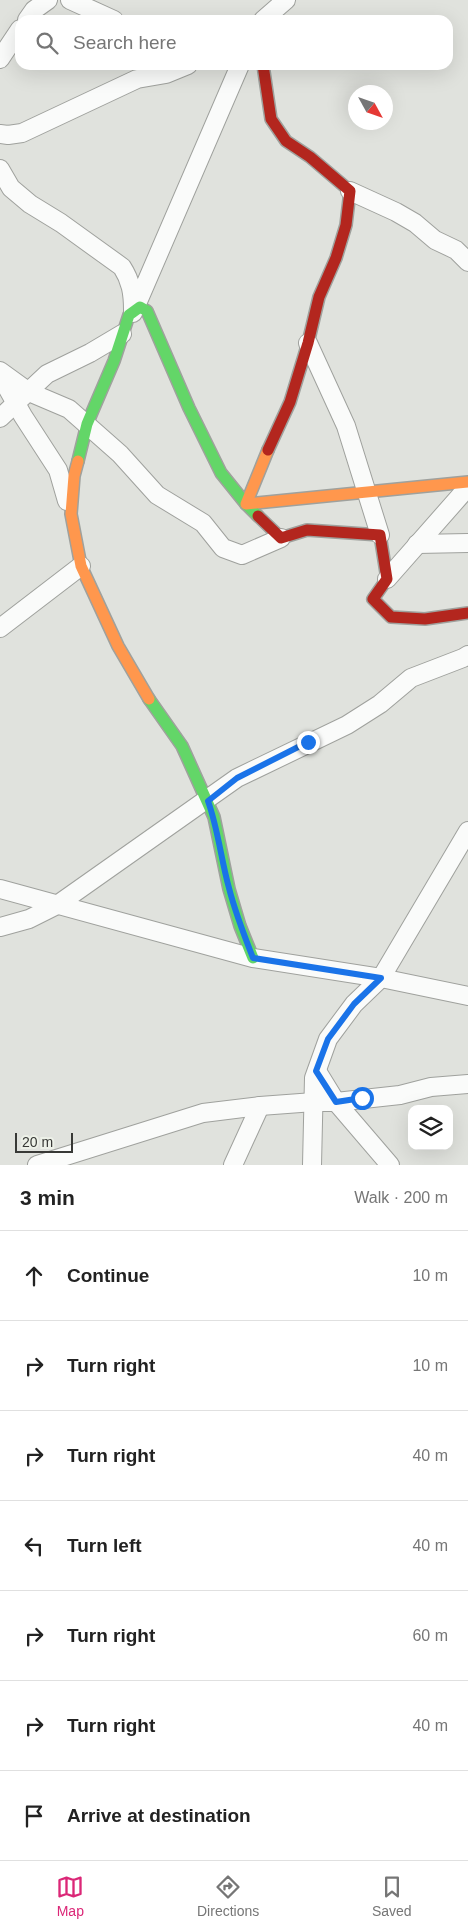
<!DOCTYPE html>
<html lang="en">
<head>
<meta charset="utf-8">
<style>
	body { margin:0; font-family:Helvetica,sans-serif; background:#f6f6f6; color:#222 }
	.controls { position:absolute; right:15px; bottom:15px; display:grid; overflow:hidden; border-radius:10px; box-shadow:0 5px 20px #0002 }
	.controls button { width:45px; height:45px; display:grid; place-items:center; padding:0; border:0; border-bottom:1px solid #e0e0e0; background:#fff; color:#222; font:25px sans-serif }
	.compass { position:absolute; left:348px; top:85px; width:45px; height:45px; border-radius:50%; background:#fff; box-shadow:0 5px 20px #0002; rotate:130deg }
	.scale { position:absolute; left:15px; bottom:12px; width:58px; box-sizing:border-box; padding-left:5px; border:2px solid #383936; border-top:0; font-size:14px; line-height:18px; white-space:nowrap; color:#383936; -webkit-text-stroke:4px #edf1e8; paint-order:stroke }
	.stop { position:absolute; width:15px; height:15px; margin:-11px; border:4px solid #1a73e8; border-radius:50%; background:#fff }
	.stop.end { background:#1a73e8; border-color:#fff; box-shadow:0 1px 5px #0008 }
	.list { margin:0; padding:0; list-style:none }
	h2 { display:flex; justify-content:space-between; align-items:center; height:65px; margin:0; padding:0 20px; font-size:21px }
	h2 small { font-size:16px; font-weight:400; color:#767676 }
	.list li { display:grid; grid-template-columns:32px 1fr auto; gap:15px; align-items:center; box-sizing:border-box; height:90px; padding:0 20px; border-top:1px solid #e0e0e0 }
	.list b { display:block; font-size:19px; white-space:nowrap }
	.list em { font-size:16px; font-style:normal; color:#767676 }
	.icon { flex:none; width:28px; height:28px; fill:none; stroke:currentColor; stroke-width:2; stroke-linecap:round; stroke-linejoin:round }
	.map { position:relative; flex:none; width:468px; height:1165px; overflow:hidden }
	.search { position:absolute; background:#fff; box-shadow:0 5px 20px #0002; left:15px; right:15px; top:15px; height:55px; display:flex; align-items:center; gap:12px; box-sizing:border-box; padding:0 18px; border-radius:15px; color:#767676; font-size:19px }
	.sheet { height:695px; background:#fff }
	nav { display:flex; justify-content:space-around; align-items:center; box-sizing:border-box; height:70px; border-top:1px solid #e0e0e0; background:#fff; font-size:14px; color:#767676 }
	nav a { display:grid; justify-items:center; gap:2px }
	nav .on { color:#db2777 }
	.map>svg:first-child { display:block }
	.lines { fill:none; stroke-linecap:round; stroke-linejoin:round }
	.street-casing { stroke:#9fa19d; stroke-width:20 }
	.fast-casing { stroke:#9fa19d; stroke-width:14 }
	.slow-casing { stroke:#9fa19d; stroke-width:14 }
	.jam-casing { stroke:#9fa19d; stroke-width:14 }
	.street { stroke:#fafbfa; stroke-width:18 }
	.fast { stroke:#63d668; stroke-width:11 }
	.slow { stroke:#ff974d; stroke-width:11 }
	.jam { stroke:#b3261e; stroke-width:11 }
	.route { stroke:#1a73e8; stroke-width:6 }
</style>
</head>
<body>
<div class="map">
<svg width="468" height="1165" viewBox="0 0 468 1165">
	<rect width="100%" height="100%" fill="#e0e2dd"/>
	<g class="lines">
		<defs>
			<g id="street">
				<path d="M70,0L114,20"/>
				<path d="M27,20L34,10L48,0"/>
				<path d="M263,20L286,0"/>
				<path d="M0,59L20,29"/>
				<path d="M0,134L8,135L22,133L137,79L166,74L188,65"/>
				<path d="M0,169L11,188L30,204L61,223L122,267C131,281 133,293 133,310"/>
				<path d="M350,191L396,212L415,223L435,240L456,250L468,262"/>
				<path d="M133,313L240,65"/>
				<path d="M308,343L346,426L380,535"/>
				<path d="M0,371L29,392L69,409L120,454L157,495L203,523L223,548L242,555L281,538"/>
				<path d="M0,375L23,416L58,470L67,501"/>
				<path d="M0,418L47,374L90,353L122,334"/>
				<path d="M417,544L468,543"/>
				<path d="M387,579L468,487"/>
				<path d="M0,628L81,566"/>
				<path d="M0,889L253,958L381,978L468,996"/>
				<path d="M0,927L29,919L57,905L237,778L347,725L380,704L411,678L463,658L468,655"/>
				<path d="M317,1071L336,1102L390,1165"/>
				<path d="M37,1165L203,1113L260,1106L314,1102H336L400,1095L431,1087L468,1084"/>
				<path d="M233,1165L260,1106"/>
				<path d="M312,1165L314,1078L328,1039L354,1004L381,978L468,831"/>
			</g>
			<g id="fast">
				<path d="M78,461L87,424L114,361L129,315L140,307L147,311L189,408L221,473L246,504L258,516"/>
				<path d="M149,699L182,746L214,817L229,889L240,926L253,958"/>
			</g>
			<g id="slow">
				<path d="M268,450L246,504L468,482"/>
				<path d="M78,461L74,476L71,514L81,566L118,646L149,699"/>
			</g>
			<g id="jam">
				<path d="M263,65L271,119L286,141L310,157L350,191L346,225L336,258L319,297L308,343L290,402L268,450"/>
				<path d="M258,516L281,538L307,530L380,535L387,579L373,599L391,617L425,619L468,613"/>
			</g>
		</defs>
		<use href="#street" class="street-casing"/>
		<use href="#fast" class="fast-casing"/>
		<use href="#slow" class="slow-casing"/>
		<use href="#jam" class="jam-casing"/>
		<use href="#street" class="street"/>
		<use href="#fast" class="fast"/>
		<use href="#slow" class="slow"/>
		<use href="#jam" class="jam"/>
	</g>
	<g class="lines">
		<path class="route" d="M308,742L237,778L208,801C218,829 221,859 229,888C235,912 244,935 253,958L381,978L354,1004L328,1039L316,1071L336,1102L362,1098"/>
	</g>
</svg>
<div class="controls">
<button><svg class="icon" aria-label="layers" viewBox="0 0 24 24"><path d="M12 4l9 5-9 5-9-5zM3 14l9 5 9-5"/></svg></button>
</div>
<svg class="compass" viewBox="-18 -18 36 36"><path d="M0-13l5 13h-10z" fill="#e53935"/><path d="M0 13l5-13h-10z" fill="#767676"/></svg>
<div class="scale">20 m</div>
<div class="stop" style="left:362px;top:1098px"></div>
<div class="stop end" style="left:308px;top:742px"></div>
<div class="search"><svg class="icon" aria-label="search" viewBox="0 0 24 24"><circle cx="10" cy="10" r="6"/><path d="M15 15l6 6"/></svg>Search here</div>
</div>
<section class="sheet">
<h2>3 min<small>Walk · 200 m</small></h2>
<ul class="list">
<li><svg class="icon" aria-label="ahead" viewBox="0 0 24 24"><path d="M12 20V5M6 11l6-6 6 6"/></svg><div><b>Continue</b></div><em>10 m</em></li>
<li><svg class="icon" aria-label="right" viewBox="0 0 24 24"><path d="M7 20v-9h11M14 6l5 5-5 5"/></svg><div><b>Turn right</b></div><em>10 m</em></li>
<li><svg class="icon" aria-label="right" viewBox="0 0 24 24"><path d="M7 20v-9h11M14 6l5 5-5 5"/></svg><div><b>Turn right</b></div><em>40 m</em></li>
<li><svg class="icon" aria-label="left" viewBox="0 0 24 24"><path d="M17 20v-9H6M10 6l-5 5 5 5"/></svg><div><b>Turn left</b></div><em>40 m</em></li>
<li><svg class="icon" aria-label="right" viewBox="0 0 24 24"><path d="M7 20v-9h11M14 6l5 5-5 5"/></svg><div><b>Turn right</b></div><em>60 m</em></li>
<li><svg class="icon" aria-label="right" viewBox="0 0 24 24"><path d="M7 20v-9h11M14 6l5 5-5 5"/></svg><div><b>Turn right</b></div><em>40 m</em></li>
<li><svg class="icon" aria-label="arrive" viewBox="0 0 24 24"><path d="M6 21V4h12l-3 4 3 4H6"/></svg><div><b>Arrive at destination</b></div></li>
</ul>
</section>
<nav>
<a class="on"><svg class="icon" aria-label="map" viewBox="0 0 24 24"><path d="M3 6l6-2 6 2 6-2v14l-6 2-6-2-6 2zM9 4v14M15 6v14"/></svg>Map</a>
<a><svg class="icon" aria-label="directions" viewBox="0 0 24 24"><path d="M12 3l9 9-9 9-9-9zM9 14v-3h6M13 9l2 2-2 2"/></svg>Directions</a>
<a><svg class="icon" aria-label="saved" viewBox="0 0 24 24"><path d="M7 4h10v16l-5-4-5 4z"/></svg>Saved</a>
</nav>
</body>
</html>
